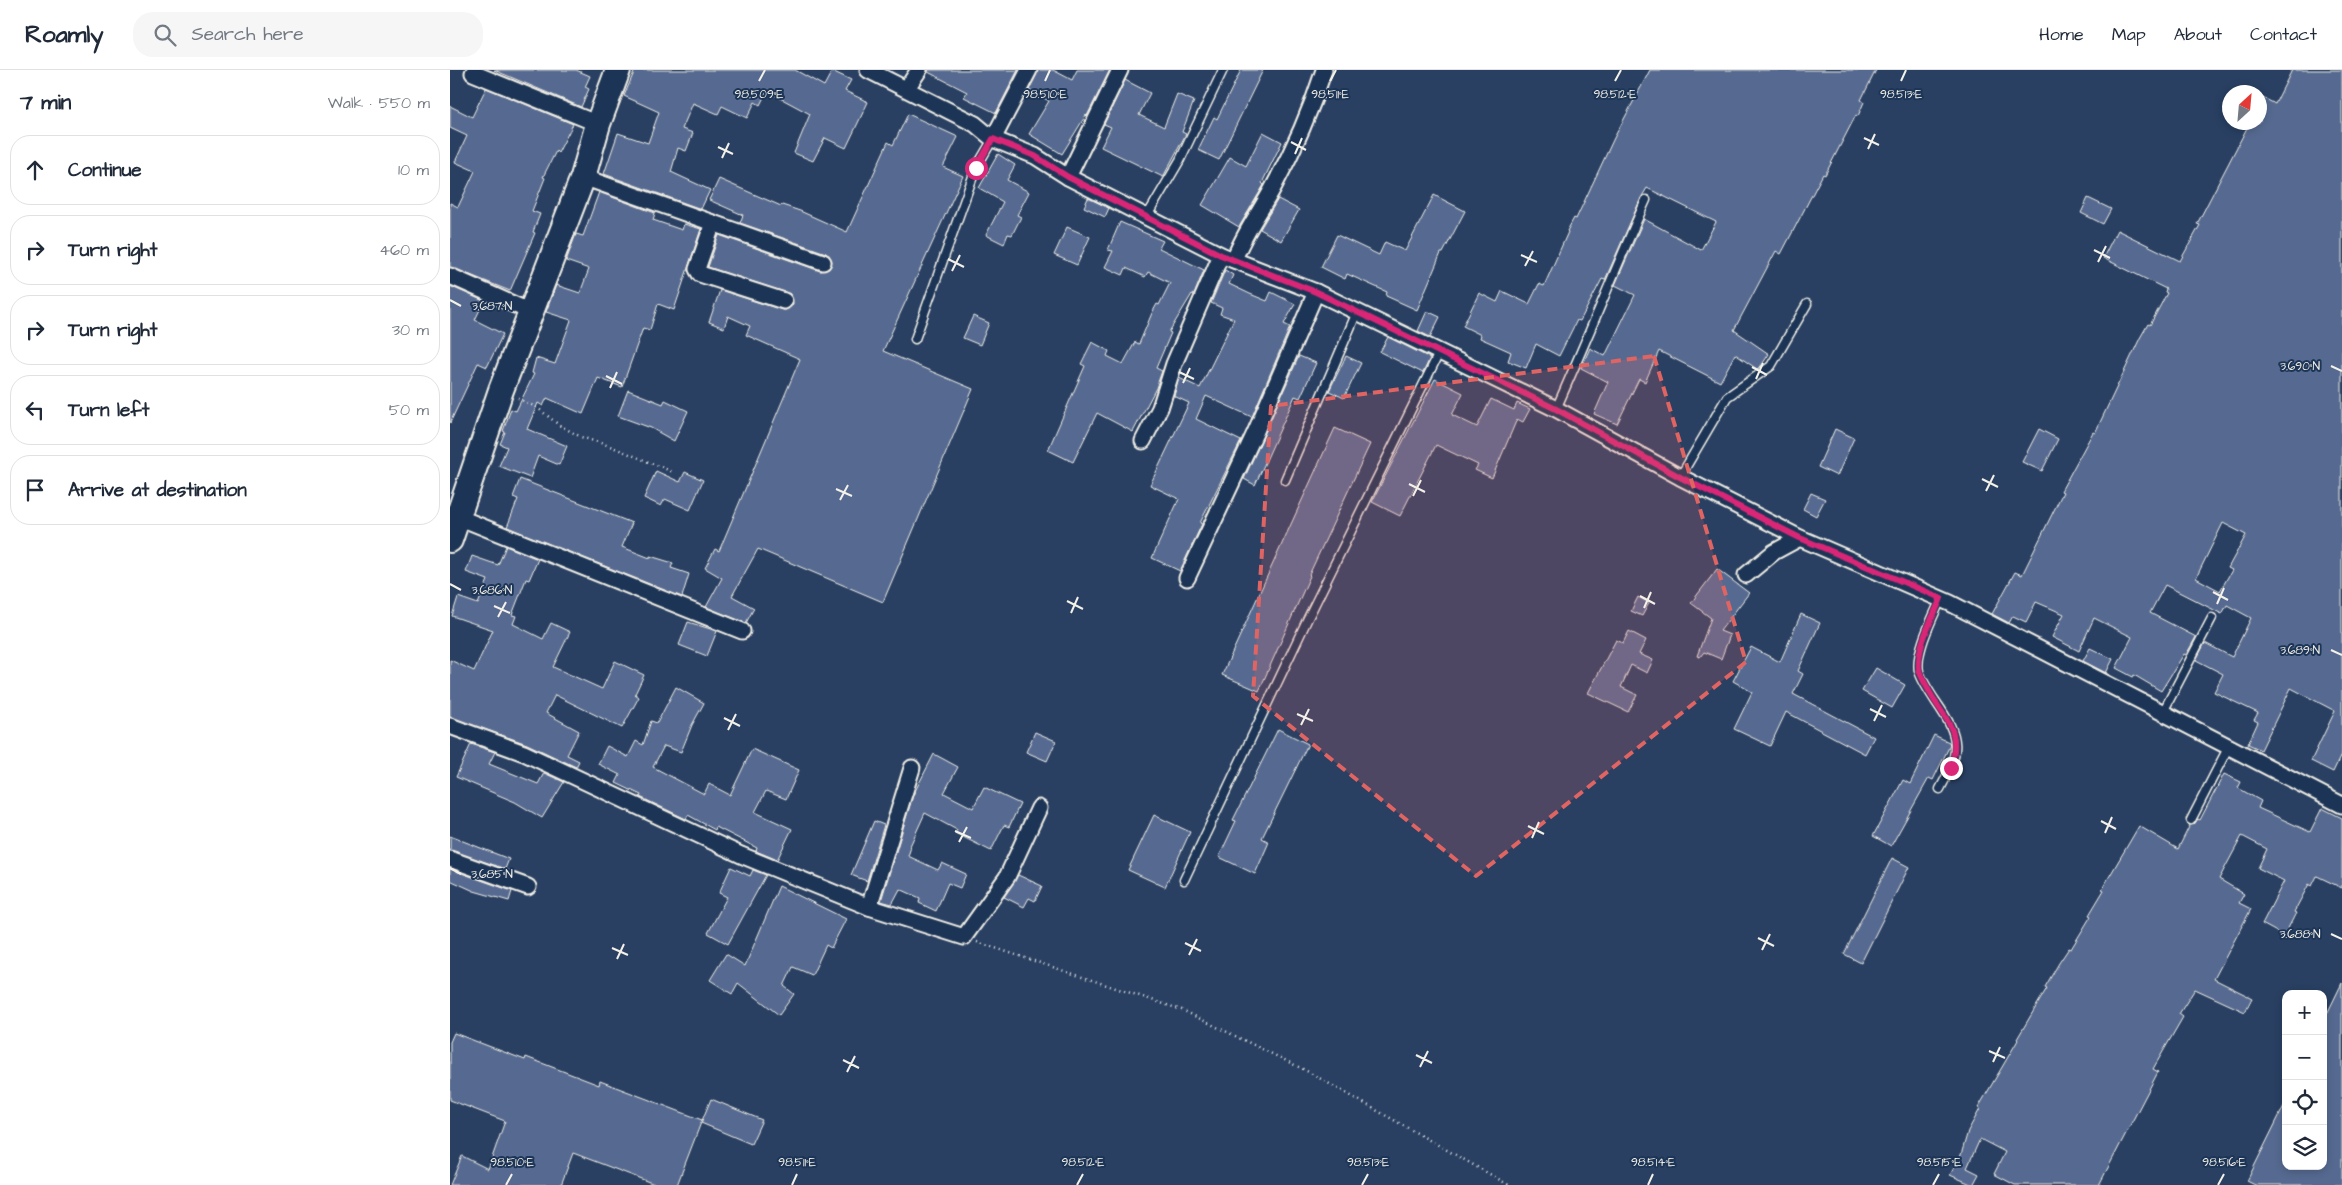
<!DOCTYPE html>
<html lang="en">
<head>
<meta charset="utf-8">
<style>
	body { margin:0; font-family:"Architects Daughter",sans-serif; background:#f6f6f7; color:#1f2937 }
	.controls { position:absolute; right:15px; bottom:15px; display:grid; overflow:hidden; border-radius:10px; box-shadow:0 2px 8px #0003 }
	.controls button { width:45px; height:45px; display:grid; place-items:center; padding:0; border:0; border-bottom:1px solid #e0e1e3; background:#fff; color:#1f2937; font:25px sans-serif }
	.compass { position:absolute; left:1772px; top:15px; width:45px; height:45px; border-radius:50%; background:#fff; box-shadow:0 2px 8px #0003; rotate:26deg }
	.stop { position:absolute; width:15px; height:15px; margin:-11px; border:4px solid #db2777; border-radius:50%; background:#fff }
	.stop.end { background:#db2777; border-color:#fff; box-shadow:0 1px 5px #0008 }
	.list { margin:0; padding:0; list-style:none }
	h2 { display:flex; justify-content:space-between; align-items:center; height:65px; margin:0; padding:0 20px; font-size:21px }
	h2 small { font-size:16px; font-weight:400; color:#747a83 }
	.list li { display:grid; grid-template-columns:32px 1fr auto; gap:15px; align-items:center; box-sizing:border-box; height:70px; margin:0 10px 10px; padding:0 10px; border:1px solid #e0e1e3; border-radius:20px }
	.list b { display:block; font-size:19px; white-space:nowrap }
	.list em { font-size:16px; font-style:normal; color:#747a83 }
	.icon { flex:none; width:28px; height:28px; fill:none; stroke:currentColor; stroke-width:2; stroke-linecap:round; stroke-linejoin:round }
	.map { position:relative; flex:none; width:1892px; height:1115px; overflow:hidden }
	header { display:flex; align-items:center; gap:30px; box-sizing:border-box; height:70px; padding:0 25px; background:#fff; border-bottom:1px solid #e0e1e3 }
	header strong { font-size:24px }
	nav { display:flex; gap:28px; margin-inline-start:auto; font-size:18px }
	.search { width:350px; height:45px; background:#f6f6f7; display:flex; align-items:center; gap:12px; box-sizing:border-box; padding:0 18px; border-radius:20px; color:#747a83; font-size:19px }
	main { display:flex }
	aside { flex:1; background:#fff }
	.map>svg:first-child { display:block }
	.building { fill:#576a91; stroke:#f4f1e8; fill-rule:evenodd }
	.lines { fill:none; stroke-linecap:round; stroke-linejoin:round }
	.service-casing { stroke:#f4f1e8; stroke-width:11 }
	.minor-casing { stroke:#f4f1e8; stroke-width:19 }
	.trunk-casing { stroke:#f4f1e8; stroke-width:28 }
	.path { stroke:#f4f1e8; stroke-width:2.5; stroke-dasharray:1 4; stroke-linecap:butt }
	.service { stroke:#1d3557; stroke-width:8 }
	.minor { stroke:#1d3557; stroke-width:15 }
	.trunk { stroke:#1d3557; stroke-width:24 }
	.route { stroke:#db2777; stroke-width:6 }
	.marked { fill:#df6462; fill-opacity:0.2; stroke:#df6462; stroke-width:4; stroke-dasharray:10 6; stroke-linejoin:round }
	.ticks { fill:none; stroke:#f4f1e8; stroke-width:2 }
	.ticks-label { font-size:12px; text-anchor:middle; fill:#f4f1e8; stroke:#1d3557; stroke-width:4; stroke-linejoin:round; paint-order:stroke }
</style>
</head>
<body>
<header>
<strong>Roamly</strong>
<div class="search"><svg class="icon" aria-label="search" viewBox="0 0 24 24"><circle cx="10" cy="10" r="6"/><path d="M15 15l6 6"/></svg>Search here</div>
<nav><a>Home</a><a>Map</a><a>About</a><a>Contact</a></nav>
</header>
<main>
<aside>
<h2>7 min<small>Walk · 550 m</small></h2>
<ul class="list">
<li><svg class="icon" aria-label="ahead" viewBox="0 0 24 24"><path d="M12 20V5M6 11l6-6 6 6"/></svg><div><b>Continue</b></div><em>10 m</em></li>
<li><svg class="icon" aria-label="right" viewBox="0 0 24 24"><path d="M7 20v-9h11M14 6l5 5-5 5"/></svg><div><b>Turn right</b></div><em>460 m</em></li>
<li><svg class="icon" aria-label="right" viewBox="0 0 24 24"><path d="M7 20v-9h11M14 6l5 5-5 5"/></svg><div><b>Turn right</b></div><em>30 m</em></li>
<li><svg class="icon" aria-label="left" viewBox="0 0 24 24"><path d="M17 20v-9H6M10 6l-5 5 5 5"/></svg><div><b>Turn left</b></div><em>50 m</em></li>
<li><svg class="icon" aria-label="arrive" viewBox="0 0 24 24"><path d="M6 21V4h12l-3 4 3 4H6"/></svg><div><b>Arrive at destination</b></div></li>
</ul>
</aside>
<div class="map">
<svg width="1892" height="1115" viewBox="0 0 1892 1115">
	<rect width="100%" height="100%" fill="#294063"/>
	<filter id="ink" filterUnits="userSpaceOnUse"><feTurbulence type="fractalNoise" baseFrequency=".02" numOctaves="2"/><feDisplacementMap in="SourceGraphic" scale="10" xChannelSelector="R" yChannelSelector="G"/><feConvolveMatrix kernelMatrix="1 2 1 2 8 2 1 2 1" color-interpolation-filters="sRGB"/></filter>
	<g filter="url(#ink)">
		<g class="building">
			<path d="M44,0H126L140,6L135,17L139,19L131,37Z"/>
			<path d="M185,0H345L374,16L382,1L401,10L395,21L418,32L396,78L375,68L363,91L344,83L360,44L317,21L310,35L305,32L297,48L272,36L268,44L243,33L232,59L243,63L236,81L228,78L221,102L260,120L251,139L154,104L168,63L198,73L209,42L174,26Z"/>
			<path d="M478,0H568L546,43L514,27L517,22L478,2Z"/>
			<path d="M588,0H603L622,10L627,0H660L637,46L636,45L612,84L579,64L599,31L579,20Z"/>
			<path d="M791,0H813L769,90L748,80L764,47L767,49Z"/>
			<path d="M1200,0H1426L1411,30L1414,32L1408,46L1406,45L1375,105L1373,104L1331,184L1326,181L1284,260L1319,284L1311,296L1307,299L1285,284L1270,312L1209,281L1195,312L1189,309L1167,354L1144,344L1158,312L1131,298L1140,278L1155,286L1185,225L1165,215L1194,149L1251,180L1266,152L1197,118L1191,128L1155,210L1152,209L1130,251L1127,250L1109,286L1086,274L1076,298L1058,291L1061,282L1030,268L1031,265L1013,256L1029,223L1047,232L1052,221L1079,234L1089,214L1094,216L1118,162L1117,161L1124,148L1126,149L1164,68Z"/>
			<path d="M1842,0H1892V683L1883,702L1861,691L1885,641L1841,618L1811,680L1798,674L1808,652L1804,650L1808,643L1764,622L1773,604L1746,590L1755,573L1782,587L1801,548L1777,535L1772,544L1715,515L1700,543L1746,567L1736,585L1734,584L1711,621L1684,605L1683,607L1666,598L1682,567L1644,548L1629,581L1602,567L1614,544L1586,532L1576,552L1563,546L1559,553L1542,544L1565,502L1572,505L1613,422L1611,421L1643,362L1645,363L1690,268L1698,254L1700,255L1717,223L1715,222L1716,219L1653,188L1667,160L1730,191L1750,155L1747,154L1800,52H1810V26L1825,34ZM1773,453L1796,465L1778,498L1782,500L1770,521L1746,508Z"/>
			<path d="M675,10L700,23L689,45L714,57L727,24L744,31L732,62L736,64L713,107L651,77L661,57L654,54Z"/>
			<path d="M36,18L123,54L108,83L106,81L93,107L95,108L82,141L90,144L83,162L85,163L60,221L0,197V133L8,137L25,101L5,92L17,66L0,58V36L22,47Z"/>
			<path d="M458,44L508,67L493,97L513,106L433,281L523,319L433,532L308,479L282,526L304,538L296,553L256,537L272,508L255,498L265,479L269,481L350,289L296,265L300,256L278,246L274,258L259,252L270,220L332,240H336L343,234L341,224L258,197L269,165L370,201L379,199L382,191L376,183L290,153L293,145L259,130L269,109L331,136L332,135L350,141L397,162L438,72L443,75Z"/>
			<path d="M813,62L832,72L812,113L814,115L789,157L752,135L780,87L796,96Z"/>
			<path d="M548,84L565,95L557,110L579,122L567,145L571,147L562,165L558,164L554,174L536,165L553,132L529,118Z"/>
			<path d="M149,122L205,143L203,150L232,160L234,154L251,159L224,240L208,234L200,260L193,258L172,317L148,308L133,344L97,328L93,336L88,333L77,359L117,376L109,395L88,386L80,408L49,396L57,377L50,374L55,362L53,361L61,339L66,341L84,304L82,303L86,288L105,294L121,250L96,242L106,215L130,223L139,199L116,191L126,164L133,166Z"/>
			<path d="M984,125L1015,141L993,183H991L967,240L936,226L937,222L897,204L895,209L871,197L887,165L929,185L935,172L955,181Z"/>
			<path d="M638,128L659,138L655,147L634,137Z"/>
			<path d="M1638,128L1661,139L1653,154L1631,143Z"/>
			<path d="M828,129L849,140L831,171L810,159Z"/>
			<path d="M670,152L713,171L709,178L754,200L744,225L742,224L719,262L721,263L706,298L712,301L706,318L683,362L647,343L623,392L598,380L635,296L631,294L642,272L659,281L657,286L673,294L685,272L689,274L702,243L707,234L709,235L720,213L698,202L695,207L676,198L673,205L655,197L663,181L658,180Z"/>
			<path d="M617,157L640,167L627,195L604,185Z"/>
			<path d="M775,200L783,205L779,214L800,224L817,231L821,222L845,234L834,254L840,257L802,347L756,326L746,349L791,371L750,453L752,454L730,501L702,488L729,429L700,415L739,333L724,326L729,308L750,318L784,249L770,244L772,238L761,233Z"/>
			<path d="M0,216L34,231L25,250L53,264L37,297L28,293L0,353Z"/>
			<path d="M977,241L990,247L980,267L968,261Z"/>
			<path d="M523,246L539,253L530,275L513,268Z"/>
			<path d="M938,267L980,288L973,303L930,282Z"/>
			<path d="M849,286L866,293L850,328L845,326L805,415L794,409Z"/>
			<path d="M896,286L911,293L894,328L879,321Z"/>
			<path d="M985,309L1013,323L1002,345L1027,357L1041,329L1064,340L1067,333L1080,339L1073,352L1067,349L1042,408L1025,400L1028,395L986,375L950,446L922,432Z"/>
			<path d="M178,320L213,334L215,330L238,341L224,371L201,358L168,346Z"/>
			<path d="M885,358L920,374L859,505L860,506L809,621L772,605Z"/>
			<path d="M1385,359L1404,368L1387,406L1368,397Z"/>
			<path d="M1589,359L1608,369L1592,401L1572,392Z"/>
			<path d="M206,401L230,412L235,402L253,410L240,440L215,429L211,436L194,428Z"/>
			<path d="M70,409L182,453L172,477L200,488V486L223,493L221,498L239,504L232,527L57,457L68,429L63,427Z"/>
			<path d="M1361,423L1375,429L1366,446L1353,439Z"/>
			<path d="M56,476L88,489L79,510L76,509L62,545L66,546L63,554L93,569L101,553L120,562L103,597L152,619L165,591L194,605L185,624L189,627L172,658L105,625L96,643L129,661L117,685L129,691L126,697L77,674L0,647V590L24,601L43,560L2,546L8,527L28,534L38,510L16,502L22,486L48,495Z"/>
			<path d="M1267,499L1299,523L1270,561L1280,565L1271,589L1254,582L1250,587L1247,586L1261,548L1241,533Z"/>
			<path d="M1188,527L1199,533L1192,546L1181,541Z"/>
			<path d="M1351,544L1370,553L1348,601L1353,604L1343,624L1424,667L1415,684L1336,642L1320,676L1284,659L1302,622L1283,611L1301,577L1330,592Z"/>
			<path d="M238,552L267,561L257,586L229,575Z"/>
			<path d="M1179,561L1196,570L1189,584L1203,590L1197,603L1181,595L1171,617L1187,625L1178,642L1138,623L1166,570L1173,573Z"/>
			<path d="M1640,578L1663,589L1656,603L1633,591Z"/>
			<path d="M1426,598L1455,615L1442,638L1412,621Z"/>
			<path d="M226,617L254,633L242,655L231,682L214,676L203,697L254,724L259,714L280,725L302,679L349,700L336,729L316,721L305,742L342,759L327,790L306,781L307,778L266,757L265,760L238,745L236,749L190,727L191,725L166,713L170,705L148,694L157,676L178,687L186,671L193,675L201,651L207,653Z"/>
			<path d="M828,659L858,674L812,768L819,772L805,804L769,787L786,751L783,750Z"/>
			<path d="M585,662L606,671L597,691L576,682Z"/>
			<path d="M1484,665L1499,672L1500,675L1483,710L1479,708L1441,776L1423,766L1453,710L1460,714Z"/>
			<path d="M21,674L45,682L39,694L88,714L94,703L114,712L92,748L65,732L6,707Z"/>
			<path d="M484,684L508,697L494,723L523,738L534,717L570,734L559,757L554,755L541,781L505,763L507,760L475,743L460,776L461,777L458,786L488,800L492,793L516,804L510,818L498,813L486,841L469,833L470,828L450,819L442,834L431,831L463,725Z"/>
			<path d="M1774,704L1791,712L1788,718L1811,731L1808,738L1860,762L1872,738L1892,748V818L1867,806L1862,816L1859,814L1844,842L1846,843L1834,866L1812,854L1834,811L1808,798L1817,779L1792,766L1769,809L1794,824L1789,833L1801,839L1764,909L1802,928L1795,942L1745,919L1729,944L1733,947L1703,999L1708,1002L1649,1115H1565L1544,1104L1555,1082L1530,1069L1517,1098L1529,1104L1523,1115L1500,1105L1511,1085L1518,1061L1530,1039L1528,1038L1568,970L1567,969L1597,918L1595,917L1609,893L1619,878L1621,879L1641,846L1639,845L1654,820L1652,819L1689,756L1728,779L1740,755L1744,754L1748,749L1750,750Z"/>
			<path d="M704,745L740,762L715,817L678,800Z"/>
			<path d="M424,751L434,755L417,811L401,805Z"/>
			<path d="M0,766L59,789L55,799L0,780Z"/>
			<path d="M1442,788L1459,797L1411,893L1394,884Z"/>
			<path d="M281,797L300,806L303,800L316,805L278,874L258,863L277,827L269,823Z"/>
			<path d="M0,799L62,821L59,831L24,821L0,810Z"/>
			<path d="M568,805L592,816L585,831L579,828L574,837L554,827Z"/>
			<path d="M329,816L396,849L381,878L376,875L362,905L343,897L334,916L344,924L329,945L288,913L282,924L260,910L276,884L295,896Z"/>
			<path d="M1892,913V1115H1805L1797,1111L1836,1032V1096H1873V952Z"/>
			<path d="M4,963L75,990L76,987L149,1015L150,1011L252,1050L227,1115H207L123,1083L111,1115H0L12,1086L38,1099L55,1051L0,1030V972Z"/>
			<path d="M261,1029L312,1050L301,1074L251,1053Z"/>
		</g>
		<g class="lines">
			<defs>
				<g id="service">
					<path d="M697,146L730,90L773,0"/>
					<path d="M465,269L526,98L543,69"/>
					<path d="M1106,339C1137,270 1165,199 1196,130"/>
					<path d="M1230,407L1277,327L1321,296L1357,234"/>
					<path d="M835,410L907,242"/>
					<path d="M1713,642L1762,548"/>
					<path d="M1490,719C1511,680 1511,668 1486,632C1480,623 1472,611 1469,601C1465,582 1483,547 1491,529"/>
					<path d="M1741,750L1779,676"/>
					<path d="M734,810L857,550L989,283"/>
				</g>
				<g id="minor">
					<path d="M418,0L525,54L543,69L585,86L618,107L771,185L866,222L1010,292L1106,339L1230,407L1350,468L1500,533L1892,735"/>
					<path d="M23,3L148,54"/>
					<path d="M457,18L469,0"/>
					<path d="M543,69L579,0"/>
					<path d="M133,107L373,192"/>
					<path d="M618,107L670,0"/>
					<path d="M263,153L247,199L250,204L334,231"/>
					<path d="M784,190C793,164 811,141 824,116C844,79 861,40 874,0"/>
					<path d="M0,206L81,242"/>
					<path d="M693,371L710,338L724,294L771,185"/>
					<path d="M8,447L292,561"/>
					<path d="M1296,505L1324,482L1350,468"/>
					<path d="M737,508L805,363L866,222"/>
					<path d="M0,656L74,683L291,785L419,837L514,867L557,807L589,738"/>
					<path d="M0,789L78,817"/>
					<path d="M419,837L462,698"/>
				</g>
				<path id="trunk" d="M0,470L51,320L133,107L148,54L168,0"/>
			</defs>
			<use href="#service" class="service-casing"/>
			<use href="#minor" class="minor-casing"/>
			<use href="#trunk" class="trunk-casing"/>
			<g class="path">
				<path d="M68,328L89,339L109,355L131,367L160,376L223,402"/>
				<path d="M527,872L732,940L855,1000L1059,1115"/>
			</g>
			<use href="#service" class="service"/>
			<use href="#minor" class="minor"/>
			<use href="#trunk" class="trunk"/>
		</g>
	</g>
	<g class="lines" filter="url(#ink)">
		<path class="route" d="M526,98L543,69L585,86L618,107L771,185L866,222L1106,339L1230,407L1350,468L1491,528C1482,550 1467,575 1469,599C1470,605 1474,611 1477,617C1494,652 1512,654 1501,698"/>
	</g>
	<path class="marked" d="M1204,286L1296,592L1026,806L803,626L821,336Z"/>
	<path class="ticks" d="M309,11L315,0M595,11L600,0M880,11L886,0M1165,11L1171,0M1451,11L1456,0M1414,68L1429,75M841,72L856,80M268,77L283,84M1418,79L1425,64M845,84L852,68M272,88L279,73M1644,180L1660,188M1071,185L1087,192M498,189L514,197M1648,192L1656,176M1075,196L1083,181M502,201L510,185M0,230L11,236M1881,296L1892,301M1302,297L1317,305M729,302L744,309M156,306L172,314M1306,309L1313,293M733,313L740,298M160,318L167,302M1532,409L1548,417M959,414L975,422M386,419L402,426M1536,421L1544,405M963,426L971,410M390,430L398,415M0,514L11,520M1763,522L1778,530M1190,526L1205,534M617,531L633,539M1767,534L1774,518M44,536L60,543M1194,538L1201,522M621,543L628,527M48,547L56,532M1881,580L1892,585M1420,639L1436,647M847,644L863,651M274,648L290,656M1424,651L1432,635M851,655L859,639M278,660L286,644M1651,751L1666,759M1078,756L1094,764M505,761L521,768M1655,763L1662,747M1082,768L1089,752M509,772L517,757M0,798L11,804M1881,864L1892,869M1308,868L1324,876M735,873L751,881M162,878L178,885M1312,880L1320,864M739,885L747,869M167,889L174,874M1539,981L1555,988M966,985L982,993M393,990L409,998M1543,992L1550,977M970,997L978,981M397,1002L405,986M56,1115L62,1104M342,1115L347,1104M627,1115L633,1104M912,1115L918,1104M1198,1115L1203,1104M1483,1115L1489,1104M1768,1115L1774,1104"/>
	<g class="ticks-label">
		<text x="309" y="28">98.509°E</text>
		<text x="595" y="28">98.510°E</text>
		<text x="880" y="28">98.511°E</text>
		<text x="1165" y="28">98.512°E</text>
		<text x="1451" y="28">98.513°E</text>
		<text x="42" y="240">3.687°N</text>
		<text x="1850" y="300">3.690°N</text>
		<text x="42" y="524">3.686°N</text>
		<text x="1850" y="584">3.689°N</text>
		<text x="42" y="808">3.685°N</text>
		<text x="1850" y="868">3.688°N</text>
		<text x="62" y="1096">98.510°E</text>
		<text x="347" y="1096">98.511°E</text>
		<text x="633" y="1096">98.512°E</text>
		<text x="918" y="1096">98.513°E</text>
		<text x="1203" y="1096">98.514°E</text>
		<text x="1489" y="1096">98.515°E</text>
		<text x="1774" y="1096">98.516°E</text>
	</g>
</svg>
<div class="controls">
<button>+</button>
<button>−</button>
<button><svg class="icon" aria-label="locate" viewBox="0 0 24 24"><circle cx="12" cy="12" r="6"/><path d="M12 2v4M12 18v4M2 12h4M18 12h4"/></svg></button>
<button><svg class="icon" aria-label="layers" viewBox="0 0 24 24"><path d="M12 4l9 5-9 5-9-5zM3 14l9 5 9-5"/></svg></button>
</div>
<svg class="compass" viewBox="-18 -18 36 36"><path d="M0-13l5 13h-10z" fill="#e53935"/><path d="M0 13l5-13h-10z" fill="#747a83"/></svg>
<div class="stop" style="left:526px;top:98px"></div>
<div class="stop end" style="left:1501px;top:698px"></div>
</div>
</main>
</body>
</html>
